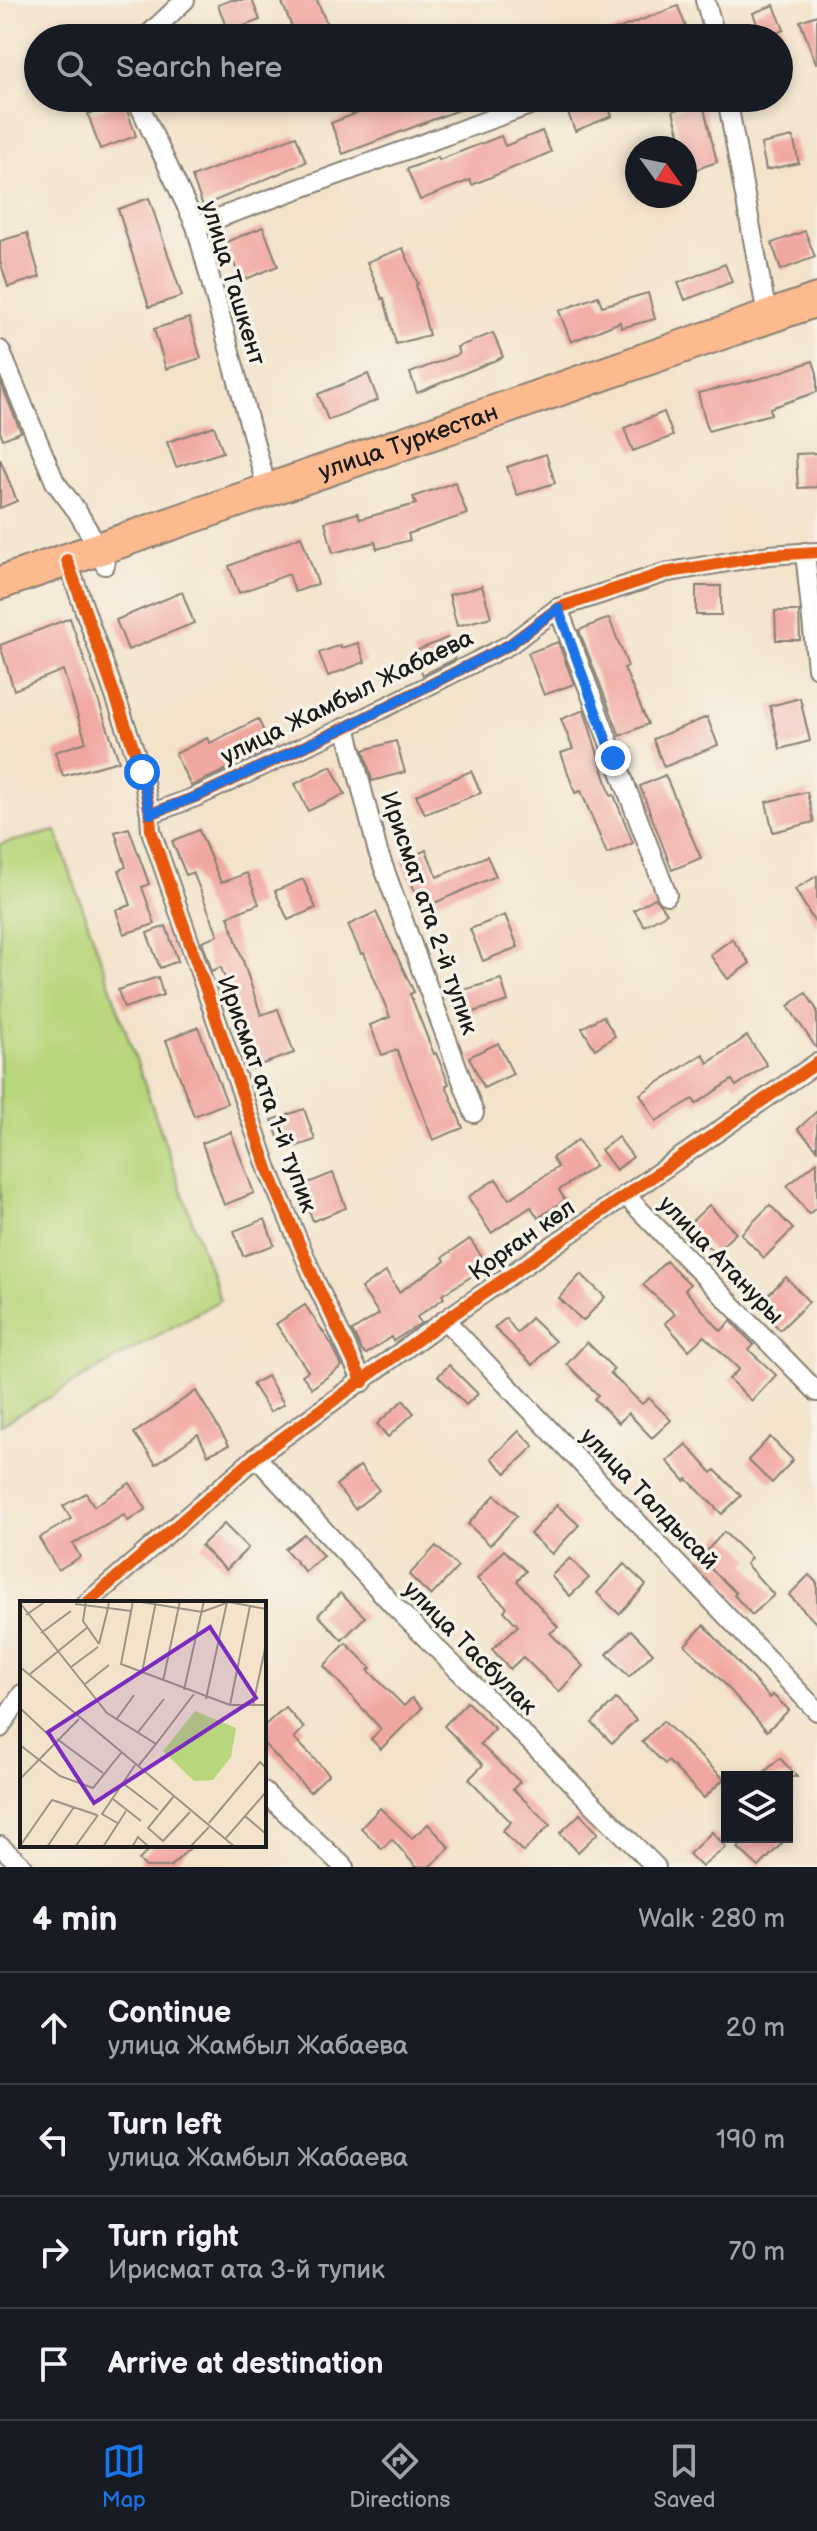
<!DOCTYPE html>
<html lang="en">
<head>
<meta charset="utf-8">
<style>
	body { margin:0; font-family:"Balsamiq Sans",sans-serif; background:#242831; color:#f1f3f6 }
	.controls { position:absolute; right:24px; bottom:24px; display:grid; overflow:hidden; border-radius:0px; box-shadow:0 4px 12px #0003 }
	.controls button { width:72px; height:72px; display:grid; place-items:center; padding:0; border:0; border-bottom:2px solid #363941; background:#171b24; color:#f1f3f6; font:40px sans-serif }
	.compass { position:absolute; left:625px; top:136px; width:72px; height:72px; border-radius:50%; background:#171b24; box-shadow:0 4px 12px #0003; rotate:123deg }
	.stop { position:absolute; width:24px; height:24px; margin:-18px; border:6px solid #1a73e8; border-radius:50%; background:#fff }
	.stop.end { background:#1a73e8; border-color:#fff; box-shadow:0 2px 8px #0008 }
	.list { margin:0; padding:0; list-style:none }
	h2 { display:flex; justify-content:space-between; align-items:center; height:104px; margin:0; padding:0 32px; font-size:34px }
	h2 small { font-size:26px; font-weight:400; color:#9ea1a6 }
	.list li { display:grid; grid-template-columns:52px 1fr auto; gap:24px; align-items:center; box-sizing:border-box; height:112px; padding:0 32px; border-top:2px solid #363941 }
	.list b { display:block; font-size:30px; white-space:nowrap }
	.list p { margin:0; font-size:26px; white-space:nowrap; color:#9ea1a6 }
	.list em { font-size:26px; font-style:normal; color:#9ea1a6 }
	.icon { flex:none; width:44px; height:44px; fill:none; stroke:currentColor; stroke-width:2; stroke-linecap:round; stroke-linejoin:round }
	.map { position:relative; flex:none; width:817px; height:1867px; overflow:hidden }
	.search { position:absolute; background:#171b24; box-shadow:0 4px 12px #0003; left:24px; right:24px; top:24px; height:88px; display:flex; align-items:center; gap:20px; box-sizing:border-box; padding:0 28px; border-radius:44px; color:#9ea1a6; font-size:30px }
	.sheet { height:552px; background:#171b24 }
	nav { display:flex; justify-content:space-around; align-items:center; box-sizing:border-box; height:112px; border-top:2px solid #363941; background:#171b24; font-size:22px; color:#9ea1a6 }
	nav a { display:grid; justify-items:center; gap:4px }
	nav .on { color:#1a73e8 }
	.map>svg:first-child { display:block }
	.green { fill:#b8d67c; stroke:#6a794c; stroke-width:2 }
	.building { fill:#f1a7a1 }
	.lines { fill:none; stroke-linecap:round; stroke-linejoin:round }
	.street-casing { stroke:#888074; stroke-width:22 }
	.highway-casing { stroke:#888074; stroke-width:36 }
	.street { stroke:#fff; stroke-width:18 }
	.highway { stroke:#fcba8e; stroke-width:32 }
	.cycleway-casing { stroke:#f7f3e8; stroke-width:17 }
	.cycleway { stroke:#e8590c; stroke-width:12 }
	.route { stroke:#1a73e8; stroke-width:10 }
	.labels { text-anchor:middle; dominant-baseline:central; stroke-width:7; stroke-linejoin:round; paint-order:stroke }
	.street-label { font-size:24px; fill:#1c1c1c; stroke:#f7f3e8 }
	.inset-road { fill:none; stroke:#9d9385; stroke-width:2 }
	.view { fill:#7b2cbf; fill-opacity:0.15; stroke:#7b2cbf; stroke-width:4 }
	.inset-edge { fill:none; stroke:#1c1c1c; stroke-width:4 }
</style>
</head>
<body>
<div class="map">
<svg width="817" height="1867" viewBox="0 0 817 1867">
	<rect width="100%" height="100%" fill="#f7f3e8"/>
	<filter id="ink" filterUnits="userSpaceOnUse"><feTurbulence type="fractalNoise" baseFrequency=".0125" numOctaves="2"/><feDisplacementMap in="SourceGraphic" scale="16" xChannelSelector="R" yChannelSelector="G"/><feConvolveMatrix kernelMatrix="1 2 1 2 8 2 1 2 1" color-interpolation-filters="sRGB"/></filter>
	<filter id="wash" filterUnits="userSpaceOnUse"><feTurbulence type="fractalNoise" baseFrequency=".006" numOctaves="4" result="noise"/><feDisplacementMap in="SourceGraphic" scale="32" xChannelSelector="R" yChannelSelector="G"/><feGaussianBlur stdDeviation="1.8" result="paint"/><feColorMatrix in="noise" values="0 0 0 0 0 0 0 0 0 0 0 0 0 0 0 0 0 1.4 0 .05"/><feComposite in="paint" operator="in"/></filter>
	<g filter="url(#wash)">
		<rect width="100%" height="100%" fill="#f3e3cb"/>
		<path class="green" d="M56,831L220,1300L0,1425V844Z"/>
		<g id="blocks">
			<g class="building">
				<path d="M231,0H252L260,20L228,32L218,5Z"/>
				<path d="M281,0H317L327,24L296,37Z"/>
				<path d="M774,5L784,30L762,38L753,13Z"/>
				<path d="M678,6L690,38H597V37Z"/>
				<path d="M817,15V63H816L800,21Z"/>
				<path d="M396,98H488V102L453,112L343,154L331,123Z"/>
				<path d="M597,98H605L612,116L575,131L567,110Z"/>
				<path d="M702,100L717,162L685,173V148H683L673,111Z"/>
				<path d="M124,102L136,136L100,149L88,114Z"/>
				<path d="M542,131L551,152L472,185L470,180L420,200L407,169L438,157L439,160L501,136L505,146Z"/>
				<path d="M296,136L306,162L203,206L192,177Z"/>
				<path d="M793,137L799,163L766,170L761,144Z"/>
				<path d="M149,198L182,296L149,307L118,209Z"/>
				<path d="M263,227L278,266L241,281L226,242Z"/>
				<path d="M805,231L815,257L781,270L772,243Z"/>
				<path d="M27,233L40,277L8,287L0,261V241Z"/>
				<path d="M403,248L418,284L416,285L429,335L396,344L384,298L382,299L367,262Z"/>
				<path d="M725,264L732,282L685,300L678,283Z"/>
				<path d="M648,293L655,319L621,328L620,322L571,342L559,311L598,296L602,306Z"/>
				<path d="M189,318L201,358L166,369L154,329Z"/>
				<path d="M493,333L503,357L417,393L410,373L459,354L457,347Z"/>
				<path d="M813,361L817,373V392L770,408L771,414L708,431L698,393L762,378Z"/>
				<path d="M368,374L378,400L328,420L318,394Z"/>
				<path d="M0,381L21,432L3,439L0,432Z"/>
				<path d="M664,412L673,436L633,451L624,428Z"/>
				<path d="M214,426L223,452L176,467L167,442Z"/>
				<path d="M817,453V487L798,488L796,454Z"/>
				<path d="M546,454L555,483L517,495L507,467Z"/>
				<path d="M0,459L17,501L0,508Z"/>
				<path d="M455,482L467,514L408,534L410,540L377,549L375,542L333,553L325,522L358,513L360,519L416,504L413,497Z"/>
				<path d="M301,536L318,584L295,592L289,574L239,593L229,566Z"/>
				<path d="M482,586L491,617L457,626L449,595Z"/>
				<rect x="696" y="586" width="25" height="29"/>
				<path d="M182,592L194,623L128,650L116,620Z"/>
				<path d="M775,611H799L800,640H776Z"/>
				<path d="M70,618L119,761L63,776L55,752L86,742L63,670L14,690L0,645Z"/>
				<path d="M609,618L628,666L624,668L648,724L620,736L579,630Z"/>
				<path d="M447,638L455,659L423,675L413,652Z"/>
				<path d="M558,642L574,684L544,695L528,653Z"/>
				<path d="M358,643L365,662L328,676L319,653L340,645L341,648Z"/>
				<path d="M800,698L810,741L780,749L770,706Z"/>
				<path d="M584,710L611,796L614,795L633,843L607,854L581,791L575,793L561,753L573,749L561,719Z"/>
				<path d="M707,717L718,745L664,767L653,739Z"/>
				<path d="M258,719L272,748L191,786L175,754L207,738L210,743Z"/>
				<path d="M396,741L405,772L372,781L364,750Z"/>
				<path d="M331,766L345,794L308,811L295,784Z"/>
				<path d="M471,771L481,793L425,814L416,795Z"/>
				<path d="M665,775L701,858L672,870L640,786Z"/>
				<path d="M807,792L814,822L773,832L766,802Z"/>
				<path d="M129,828L149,884L142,887L155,924L124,934L116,910L131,905L119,870L126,867L115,832Z"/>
				<path d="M199,830L221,883L247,873L259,904L228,916L261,1015L278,1009L294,1053L249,1069L233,1025L239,1022L221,967L212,971L202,941L218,935L193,872L186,875L172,841Z"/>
				<path d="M426,850L437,877L487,856L496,876L423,908L401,861Z"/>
				<path d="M817,876V926L795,889Z"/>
				<path d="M303,879L316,908L288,920L275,891Z"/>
				<path d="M655,898L667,913L644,926L634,910Z"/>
				<path d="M376,912L414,992L410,994L434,1054L436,1053L449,1084L446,1085L463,1128L433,1140L397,1050L382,1055L370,1025L390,1017L364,953L361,954L348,925Z"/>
				<path d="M505,915L518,947L483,961L470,929Z"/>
				<path d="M166,926L178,961L160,968L147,933Z"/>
				<path d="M732,939L750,963L728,979L710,955Z"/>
				<path d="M158,977L163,995L124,1008L118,990Z"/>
				<path d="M501,979L508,1001L467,1014L460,991Z"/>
				<path d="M806,993L817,1010V1049L788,1006Z"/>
				<path d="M603,1016L615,1036L595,1049L582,1028Z"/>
				<path d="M198,1027L227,1103L194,1116L166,1040Z"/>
				<path d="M747,1036L767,1065L736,1086L732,1080L696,1104L693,1099L656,1121L640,1094L703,1054L708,1063Z"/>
				<path d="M498,1043L513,1074L484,1088L469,1057Z"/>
				<path d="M304,1109L315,1140L283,1151L272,1120Z"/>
				<path d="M817,1111V1149L798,1129Z"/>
				<path d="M231,1132L254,1193L224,1205L202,1143Z"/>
				<path d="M618,1137L633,1157L616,1170L601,1150Z"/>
				<path d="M578,1140L595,1166L559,1190L565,1200L538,1218L531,1207L491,1233L468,1197L496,1179L509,1199L558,1167L552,1158Z"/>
				<path d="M817,1162V1207L809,1214L787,1186Z"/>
				<path d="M333,1173L346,1208L313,1221L300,1186Z"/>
				<path d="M709,1205L736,1233L714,1253L688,1225Z"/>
				<path d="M770,1205L793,1229L764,1258L741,1234Z"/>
				<path d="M265,1219L274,1245L243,1256L234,1231Z"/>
				<path d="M470,1239L488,1266L442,1295L444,1298L417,1317L421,1323L418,1325L393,1341L391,1337L366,1354L362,1351L352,1331L379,1314L361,1288L386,1272L399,1292L445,1261L443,1257Z"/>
				<path d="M666,1261L690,1284L685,1290L721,1331L731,1321L754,1345L749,1350L776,1375L752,1401L729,1379L739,1369L704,1336L689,1350L665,1323L675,1314L643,1285Z"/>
				<path d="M581,1274L605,1297L583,1321L559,1298Z"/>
				<path d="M786,1277L809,1302L780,1330L757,1306Z"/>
				<path d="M305,1305L332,1345L342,1366L312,1388L302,1375L308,1371L276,1324Z"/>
				<path d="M506,1318L517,1333L531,1318L555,1341L533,1365L494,1328Z"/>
				<path d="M587,1342L614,1369L610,1373L642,1404L649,1398L671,1420L652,1438L628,1413L619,1423L594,1399L598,1395L567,1364Z"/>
				<path d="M449,1365L478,1394L466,1405L438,1376Z"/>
				<path d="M267,1376L284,1404L270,1412L252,1384Z"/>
				<path d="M196,1391L229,1445L208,1455L198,1434L156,1464L134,1433Z"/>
				<path d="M403,1400L414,1413L388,1437L377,1424Z"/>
				<path d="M519,1431L534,1446L506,1473L491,1458Z"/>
				<path d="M770,1437L793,1460L772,1483L748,1460Z"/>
				<path d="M686,1444L712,1473L715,1470L741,1496L722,1514L687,1479L685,1481L667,1461Z"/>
				<path d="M360,1466L379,1490L355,1509L336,1485Z"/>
				<path d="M130,1483L146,1509L128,1521L124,1515L73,1544L80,1557L58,1570L39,1538L71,1519L63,1506L86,1493L94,1506Z"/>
				<path d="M495,1495L517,1516L490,1545L468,1524Z"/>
				<path d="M557,1505L579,1525L552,1554L530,1534Z"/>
				<path d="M224,1524L248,1548L226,1570L201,1546Z"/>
				<path d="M724,1532L751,1558L746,1564L774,1595L752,1615L734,1595L736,1593L700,1558Z"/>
				<path d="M304,1534L323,1556L305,1572L285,1549Z"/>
				<path d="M436,1546L458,1567L431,1596L409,1575Z"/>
				<path d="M504,1550L526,1571L517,1581L558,1627L550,1633L583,1666L559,1692L523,1657L510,1669L492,1649L518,1626L504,1611L507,1607L477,1579Z"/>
				<path d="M570,1558L589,1578L570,1596L551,1576Z"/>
				<path d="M624,1564L646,1585L619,1614L597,1593Z"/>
				<path d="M809,1575L817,1583V1624L789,1595Z"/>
				<path d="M340,1593L365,1617L342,1640L318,1615Z"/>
				<path d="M704,1625L770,1698L773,1695L789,1710L767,1731L721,1680L685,1645Z"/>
				<path d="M631,1630L653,1653L629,1677L607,1654Z"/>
				<path d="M346,1643L371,1668L368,1670L404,1706L412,1698L422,1708L381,1749L371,1739L381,1729L324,1666Z"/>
				<path d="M616,1699L636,1720L612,1743L592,1723Z"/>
				<path d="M467,1702L495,1729L480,1744L520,1782L513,1789L550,1825L523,1852L502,1831L511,1822L469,1779L483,1765L444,1726Z"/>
				<path d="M285,1707L304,1728L294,1738L329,1774L310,1792L264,1744V1726Z"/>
				<path d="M663,1721L724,1779L704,1798L668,1761L665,1764L642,1742Z"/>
				<path d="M780,1758L797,1777H759Z"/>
				<path d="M380,1808L412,1838L428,1824L450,1848L429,1867H416L392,1839L382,1849L361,1828Z"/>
				<path d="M580,1814L598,1833L578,1852L560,1833Z"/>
				<path d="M712,1832L726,1847L702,1867L689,1854Z"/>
				<path d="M748,1837H788L759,1867L738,1848Z"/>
				<path d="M154,1845H193L170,1867H146L139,1860Z"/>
			</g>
		</g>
	</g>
	<g filter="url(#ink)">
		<use href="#blocks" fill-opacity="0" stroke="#888074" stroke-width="2"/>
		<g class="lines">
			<defs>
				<g id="street">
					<path d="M705,0L716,38"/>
					<path d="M145,38L185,0"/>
					<path d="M136,98L196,226L267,489"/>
					<path d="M727,98L767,315"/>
					<path d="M196,226L549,98"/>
					<path d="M0,350L55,482L77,511L99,549L105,565"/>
					<path d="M805,552L817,668"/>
					<path d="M67,560L142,772L150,814L198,796L346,727L509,645L558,608L664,573L769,555L817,552"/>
					<path d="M558,608L667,895"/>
					<path d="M346,727L378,852L474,1113"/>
					<path d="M150,814L151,831L269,1172L316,1283L363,1382"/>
					<path d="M625,1195L817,1392"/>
					<path d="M445,1320L817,1711"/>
					<path d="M256,1457L394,1606L656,1867"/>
					<path d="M87,1603L256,1457L445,1320L817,1063"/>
					<path d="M0,1728L22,1694"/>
					<path d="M264,1792L344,1867"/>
					<path d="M0,1846L23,1867"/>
				</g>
				<g id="highway">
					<path id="s1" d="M0,583L817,300"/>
				</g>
			</defs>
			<use href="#street" class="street-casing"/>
			<use href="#highway" class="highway-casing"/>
			<use href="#street" class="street"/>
			<use href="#highway" class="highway"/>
			<defs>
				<g id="cycleway">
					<path d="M67,560L142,772L150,814L198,796L346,727L509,645L558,608L664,573L769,555L817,552"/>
					<path d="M150,814L151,831L269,1172L316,1283L363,1382"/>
					<path d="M87,1603L256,1457L445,1320L817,1063"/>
				</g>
			</defs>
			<use href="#cycleway" class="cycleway-casing"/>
			<use href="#cycleway" class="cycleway"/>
		</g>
	</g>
	<g class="lines" filter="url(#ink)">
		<path class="route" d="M142,772L150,814L198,796L346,727L509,645L558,608L613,758"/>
	</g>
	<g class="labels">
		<g class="street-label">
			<text transform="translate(233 283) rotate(73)">улица Ташкент</text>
			<text stroke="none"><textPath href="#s1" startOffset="432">улица Туркестан</textPath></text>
			<text transform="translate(347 697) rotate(-26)">улица Жамбыл Жабаева</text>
			<text transform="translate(429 913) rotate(71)">Ирисмат ата 2-й тупик</text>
			<text transform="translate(267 1094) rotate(70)">Ирисмат ата 1-й тупик</text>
			<text transform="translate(522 1240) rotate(-35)">Қорған көл</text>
			<text transform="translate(721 1260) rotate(46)">улица Атануры</text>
			<text transform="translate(649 1499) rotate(46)">улица Талдысай</text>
			<text transform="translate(470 1648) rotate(45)">улица Тасбулак</text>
		</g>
	</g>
	<g transform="translate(20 1601)">
		<rect width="246" height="246" fill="#f3e3cb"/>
		<path d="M175,110L216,127L211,156L193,179L174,180L143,150Z" fill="#b8d67c"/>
		<path class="inset-road" d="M66,0L63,20L79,43M89,0L88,7L111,10M113,0L101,63L210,104H246M115,0L182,11L209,1L246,8M0,2L87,112L136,143L119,164M55,3L88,7L79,43M6,14L26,0M21,32L51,10M0,66L215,246M51,66L78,46M122,72L136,0M10,73L68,26M143,80L160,0M65,83L89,64M164,89L184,0M186,98L207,1M210,104L230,5M233,104L246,43M0,107L35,140M96,119L114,94M118,131L144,98M37,138L83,172M136,143L174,93M0,144L40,175L73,187L101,152M0,178L59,118M104,183L138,209M154,195L128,227L143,240L170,211M93,198L121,220M225,215L246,233M189,222L240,161L246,167M99,223L82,213L115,164M206,237L246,191M0,245L32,199L77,214M27,246L54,206M55,246L78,214M83,246L106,210M112,246L118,236L129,246M170,246L189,226"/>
		<path class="view" d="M190,26L236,97L74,202L28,131Z"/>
		<rect width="246" height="246" class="inset-edge"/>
	</g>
</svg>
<div class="controls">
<button><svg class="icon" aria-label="layers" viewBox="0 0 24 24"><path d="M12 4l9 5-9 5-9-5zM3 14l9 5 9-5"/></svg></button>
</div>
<svg class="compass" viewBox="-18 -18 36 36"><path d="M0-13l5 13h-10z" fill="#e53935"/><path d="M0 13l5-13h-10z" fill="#9ea1a6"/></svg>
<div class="stop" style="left:142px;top:772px"></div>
<div class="stop end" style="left:613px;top:758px"></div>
<div class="search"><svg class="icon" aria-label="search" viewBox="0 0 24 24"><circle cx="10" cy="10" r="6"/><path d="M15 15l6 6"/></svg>Search here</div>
</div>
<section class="sheet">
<h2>4 min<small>Walk · 280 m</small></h2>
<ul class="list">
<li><svg class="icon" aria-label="ahead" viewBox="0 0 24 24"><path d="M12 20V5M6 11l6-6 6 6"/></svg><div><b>Continue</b><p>улица Жамбыл Жабаева</p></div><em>20 m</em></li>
<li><svg class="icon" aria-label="left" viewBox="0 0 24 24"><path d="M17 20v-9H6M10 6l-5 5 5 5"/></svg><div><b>Turn left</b><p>улица Жамбыл Жабаева</p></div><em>190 m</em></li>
<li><svg class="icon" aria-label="right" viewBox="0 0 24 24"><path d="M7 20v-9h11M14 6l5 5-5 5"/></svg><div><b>Turn right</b><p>Ирисмат ата 3-й тупик</p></div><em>70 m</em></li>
<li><svg class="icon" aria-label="arrive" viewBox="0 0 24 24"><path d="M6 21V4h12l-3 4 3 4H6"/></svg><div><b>Arrive at destination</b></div></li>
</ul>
</section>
<nav>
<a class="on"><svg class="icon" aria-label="map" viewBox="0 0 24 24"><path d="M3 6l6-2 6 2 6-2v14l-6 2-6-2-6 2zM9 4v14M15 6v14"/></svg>Map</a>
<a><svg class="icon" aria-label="directions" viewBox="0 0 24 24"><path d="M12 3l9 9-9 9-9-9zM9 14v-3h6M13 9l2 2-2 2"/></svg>Directions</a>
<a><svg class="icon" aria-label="saved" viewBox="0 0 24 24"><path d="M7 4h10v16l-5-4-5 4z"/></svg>Saved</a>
</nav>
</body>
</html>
